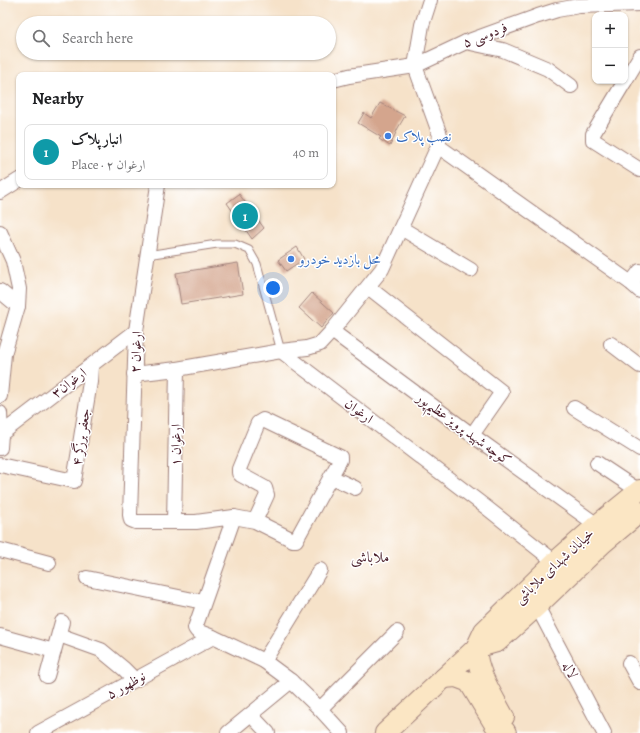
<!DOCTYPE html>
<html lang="en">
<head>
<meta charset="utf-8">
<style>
	body { margin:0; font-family:Alegreya,Amiri,serif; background:#f6f6f6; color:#202124 }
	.controls { position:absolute; right:12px; top:12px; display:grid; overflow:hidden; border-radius:8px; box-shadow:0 1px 3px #0004 }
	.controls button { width:36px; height:36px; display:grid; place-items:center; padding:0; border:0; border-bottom:1px solid #e0e0e0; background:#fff; color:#202124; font:20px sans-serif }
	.you { position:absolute; left:273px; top:288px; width:14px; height:14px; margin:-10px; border:3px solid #fff; border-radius:50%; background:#1a73e8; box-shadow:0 0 0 6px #1a73e833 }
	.badge { display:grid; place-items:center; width:26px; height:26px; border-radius:50%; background:#b5179e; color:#fff; font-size:13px; font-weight:700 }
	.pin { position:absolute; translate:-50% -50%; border:2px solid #fff; box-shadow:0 1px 4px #0006 }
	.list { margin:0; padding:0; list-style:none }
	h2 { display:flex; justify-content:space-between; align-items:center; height:52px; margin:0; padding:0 16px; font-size:17px }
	h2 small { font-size:13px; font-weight:400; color:#757577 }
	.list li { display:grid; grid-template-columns:26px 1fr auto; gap:12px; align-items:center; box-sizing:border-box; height:56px; margin:0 8px 8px; padding:0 8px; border:1px solid #e0e0e0; border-radius:8px }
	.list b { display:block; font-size:15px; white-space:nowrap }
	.list p { margin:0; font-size:13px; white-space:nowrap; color:#757577 }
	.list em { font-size:13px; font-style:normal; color:#757577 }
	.icon { flex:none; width:22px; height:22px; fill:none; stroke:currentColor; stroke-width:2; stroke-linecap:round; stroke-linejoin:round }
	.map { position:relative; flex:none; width:640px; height:733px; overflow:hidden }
	.search { position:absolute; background:#fff; box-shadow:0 1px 3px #0004; left:16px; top:16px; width:320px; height:44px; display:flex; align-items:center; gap:10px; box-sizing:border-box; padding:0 14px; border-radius:22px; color:#757577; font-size:15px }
	.panel { position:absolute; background:#fff; box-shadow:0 1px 3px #0004; left:16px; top:72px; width:320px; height:116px; border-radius:8px }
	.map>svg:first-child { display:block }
	.building { fill:#d4a58d }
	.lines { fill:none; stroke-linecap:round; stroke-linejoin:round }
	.lane-casing { stroke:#a0807a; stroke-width:9 }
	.street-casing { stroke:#a0807a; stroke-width:16 }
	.secondary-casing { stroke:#a0807a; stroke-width:22 }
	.lane { stroke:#fff; stroke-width:7 }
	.street { stroke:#fff; stroke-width:14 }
	.secondary { stroke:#fbe6c4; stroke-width:20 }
	.shop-dot { fill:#3f7fe0; stroke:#fff; stroke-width:1.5 }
	.labels { text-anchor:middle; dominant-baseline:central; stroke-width:3; stroke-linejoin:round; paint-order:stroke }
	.street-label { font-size:14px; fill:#4a1f2b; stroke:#fff }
	.shop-label { font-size:14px; fill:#366cbe; stroke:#fff; text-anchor:start }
	.neighbourhood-label { font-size:15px; fill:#4a1f2b; stroke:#fff }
</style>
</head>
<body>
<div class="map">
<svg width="640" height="733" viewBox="0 0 640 733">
	<rect width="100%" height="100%" fill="#fff"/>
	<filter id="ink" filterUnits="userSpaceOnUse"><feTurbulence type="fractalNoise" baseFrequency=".025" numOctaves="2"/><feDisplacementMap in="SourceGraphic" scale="8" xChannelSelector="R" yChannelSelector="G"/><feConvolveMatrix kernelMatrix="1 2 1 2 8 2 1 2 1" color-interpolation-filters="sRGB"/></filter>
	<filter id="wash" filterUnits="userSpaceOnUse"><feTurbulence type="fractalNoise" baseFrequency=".012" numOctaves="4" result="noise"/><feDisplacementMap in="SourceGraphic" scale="16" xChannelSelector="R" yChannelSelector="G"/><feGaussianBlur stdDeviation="0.9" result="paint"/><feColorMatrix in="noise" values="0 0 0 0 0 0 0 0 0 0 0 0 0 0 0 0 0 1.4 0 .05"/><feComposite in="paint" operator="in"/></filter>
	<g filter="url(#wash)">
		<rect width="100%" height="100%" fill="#f6e2c9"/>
		<g id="blocks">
			<g class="building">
				<path d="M380,103L405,116L398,128L390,146L379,139L381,137L358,123L364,113L371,118Z"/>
				<path d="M239,194L264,228L252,239L227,203Z"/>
				<path d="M297,247L304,259L286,271L278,260Z"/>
				<path d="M238,263L243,294L181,304L176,273Z"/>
				<path d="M312,293L334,313L321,328L299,308Z"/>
			</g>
		</g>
	</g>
	<g filter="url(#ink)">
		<use href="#blocks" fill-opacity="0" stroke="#a0807a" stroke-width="1"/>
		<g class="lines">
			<defs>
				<path id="lane" d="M147,255L217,244H235L249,250L257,264L281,351"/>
				<g id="street">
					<path d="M430,0L422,25L415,66L440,135L438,146L631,283L640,291"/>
					<path d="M466,42L503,50L548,69L571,86"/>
					<path d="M333,80L349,76L415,66L466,42L538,16L557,10L579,6L640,4"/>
					<path d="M625,81L593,134V140L640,170"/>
					<path d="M625,81L640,56"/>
					<path d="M158,185L136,331L130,515L131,520L136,522H196L234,517L195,628L197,631L213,637L264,661L291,681L320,709L342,733"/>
					<path d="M0,192L19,180"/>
					<path d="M401,228L471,270"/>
					<path d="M0,232L13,261L19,289L18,306L4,354L0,396"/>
					<path d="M631,283L640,271"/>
					<path d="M368,287L502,392L472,435"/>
					<path d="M0,291L18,306"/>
					<path d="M332,331L472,435L597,525"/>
					<path d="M611,344L640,366"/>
					<path d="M281,351L487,508L555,562"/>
					<path d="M134,374L177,369L281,351L307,348L320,344L332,331L382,269L438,146"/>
					<path d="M574,408L640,449"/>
					<path d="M0,413L1,434L0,448"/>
					<path d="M1,434L136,331"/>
					<path d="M597,463L639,491"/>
					<path d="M0,465L74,481L90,382L91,366"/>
					<path d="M331,477L355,488"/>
					<path d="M234,517L255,521L293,540H296L340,460V457L263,420L258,423L239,469V473L241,475L265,488L267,495L255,521"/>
					<path d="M174,522L177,369"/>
					<path d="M0,550L49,563"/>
					<path d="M87,578L203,602"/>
					<path d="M537,606L604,733"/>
					<path d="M59,635L101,650L124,669L135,680"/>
					<path d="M0,636L54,651"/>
					<path d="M264,661L320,570"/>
					<path d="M629,663L640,683"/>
					<path d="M47,676L62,622"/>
					<path d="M320,709L397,632"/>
					<path d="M251,715L268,733"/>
					<path d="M38,733L213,637"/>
					<path d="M228,733L291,681"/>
				</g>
				<g id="secondary">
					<path d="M476,648L497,642L537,606L603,543L640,512"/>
					<path d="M476,648C477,673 493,696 504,717"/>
					<path d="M444,678L456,677L469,682L495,725L505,731L506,733"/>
					<path d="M385,733L476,648L484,631L555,562L597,525L640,490"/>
				</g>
			</defs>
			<use href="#lane" class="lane-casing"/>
			<use href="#street" class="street-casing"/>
			<use href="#secondary" class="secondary-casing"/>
			<use href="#lane" class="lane"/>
			<use href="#street" class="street"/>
			<use href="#secondary" class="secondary"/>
		</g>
	</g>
	<g class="shop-dot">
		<circle cx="388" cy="136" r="4"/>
		<circle cx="291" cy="259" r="4"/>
	</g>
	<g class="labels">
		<g class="street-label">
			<text transform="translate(485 35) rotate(-21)">فردوسی ۵</text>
			<text transform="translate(136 352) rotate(-87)">ارغوان ۲</text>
			<text transform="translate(69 383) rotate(-37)">ارغوان۳</text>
			<text transform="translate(359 411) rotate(37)">ارغوان</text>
			<text transform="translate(464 429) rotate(36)">کوچه شهید پرویز عظیم‌پور</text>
			<text transform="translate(81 437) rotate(-81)">جعفر برزگر ۴</text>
			<text transform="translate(176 445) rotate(-89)">ارغوان ۱</text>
			<text transform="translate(554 566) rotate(-43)">خیابان شهدای ملاباشی</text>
			<text transform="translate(570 670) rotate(62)">لاله</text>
			<text transform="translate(126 685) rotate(-29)">نوظهور ۵</text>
		</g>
		<g class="shop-label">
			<text x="396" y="136">نصب پلاک</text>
			<text x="299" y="259">محل بازدید خودرو</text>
		</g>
		<g class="neighbourhood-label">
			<text x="370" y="557">ملاباشی</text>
		</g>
	</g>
</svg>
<div class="controls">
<button>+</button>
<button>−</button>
</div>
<div class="you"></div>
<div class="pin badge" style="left:245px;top:216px;background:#0f9aa8">1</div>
<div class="search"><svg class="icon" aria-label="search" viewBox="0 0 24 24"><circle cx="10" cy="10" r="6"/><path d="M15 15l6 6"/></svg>Search here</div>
<section class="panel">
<h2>Nearby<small></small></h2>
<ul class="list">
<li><span class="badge" style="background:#0f9aa8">1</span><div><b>انبار پلاک</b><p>Place · ارغوان ۲</p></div><em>40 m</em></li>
</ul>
</section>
</div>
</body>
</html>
